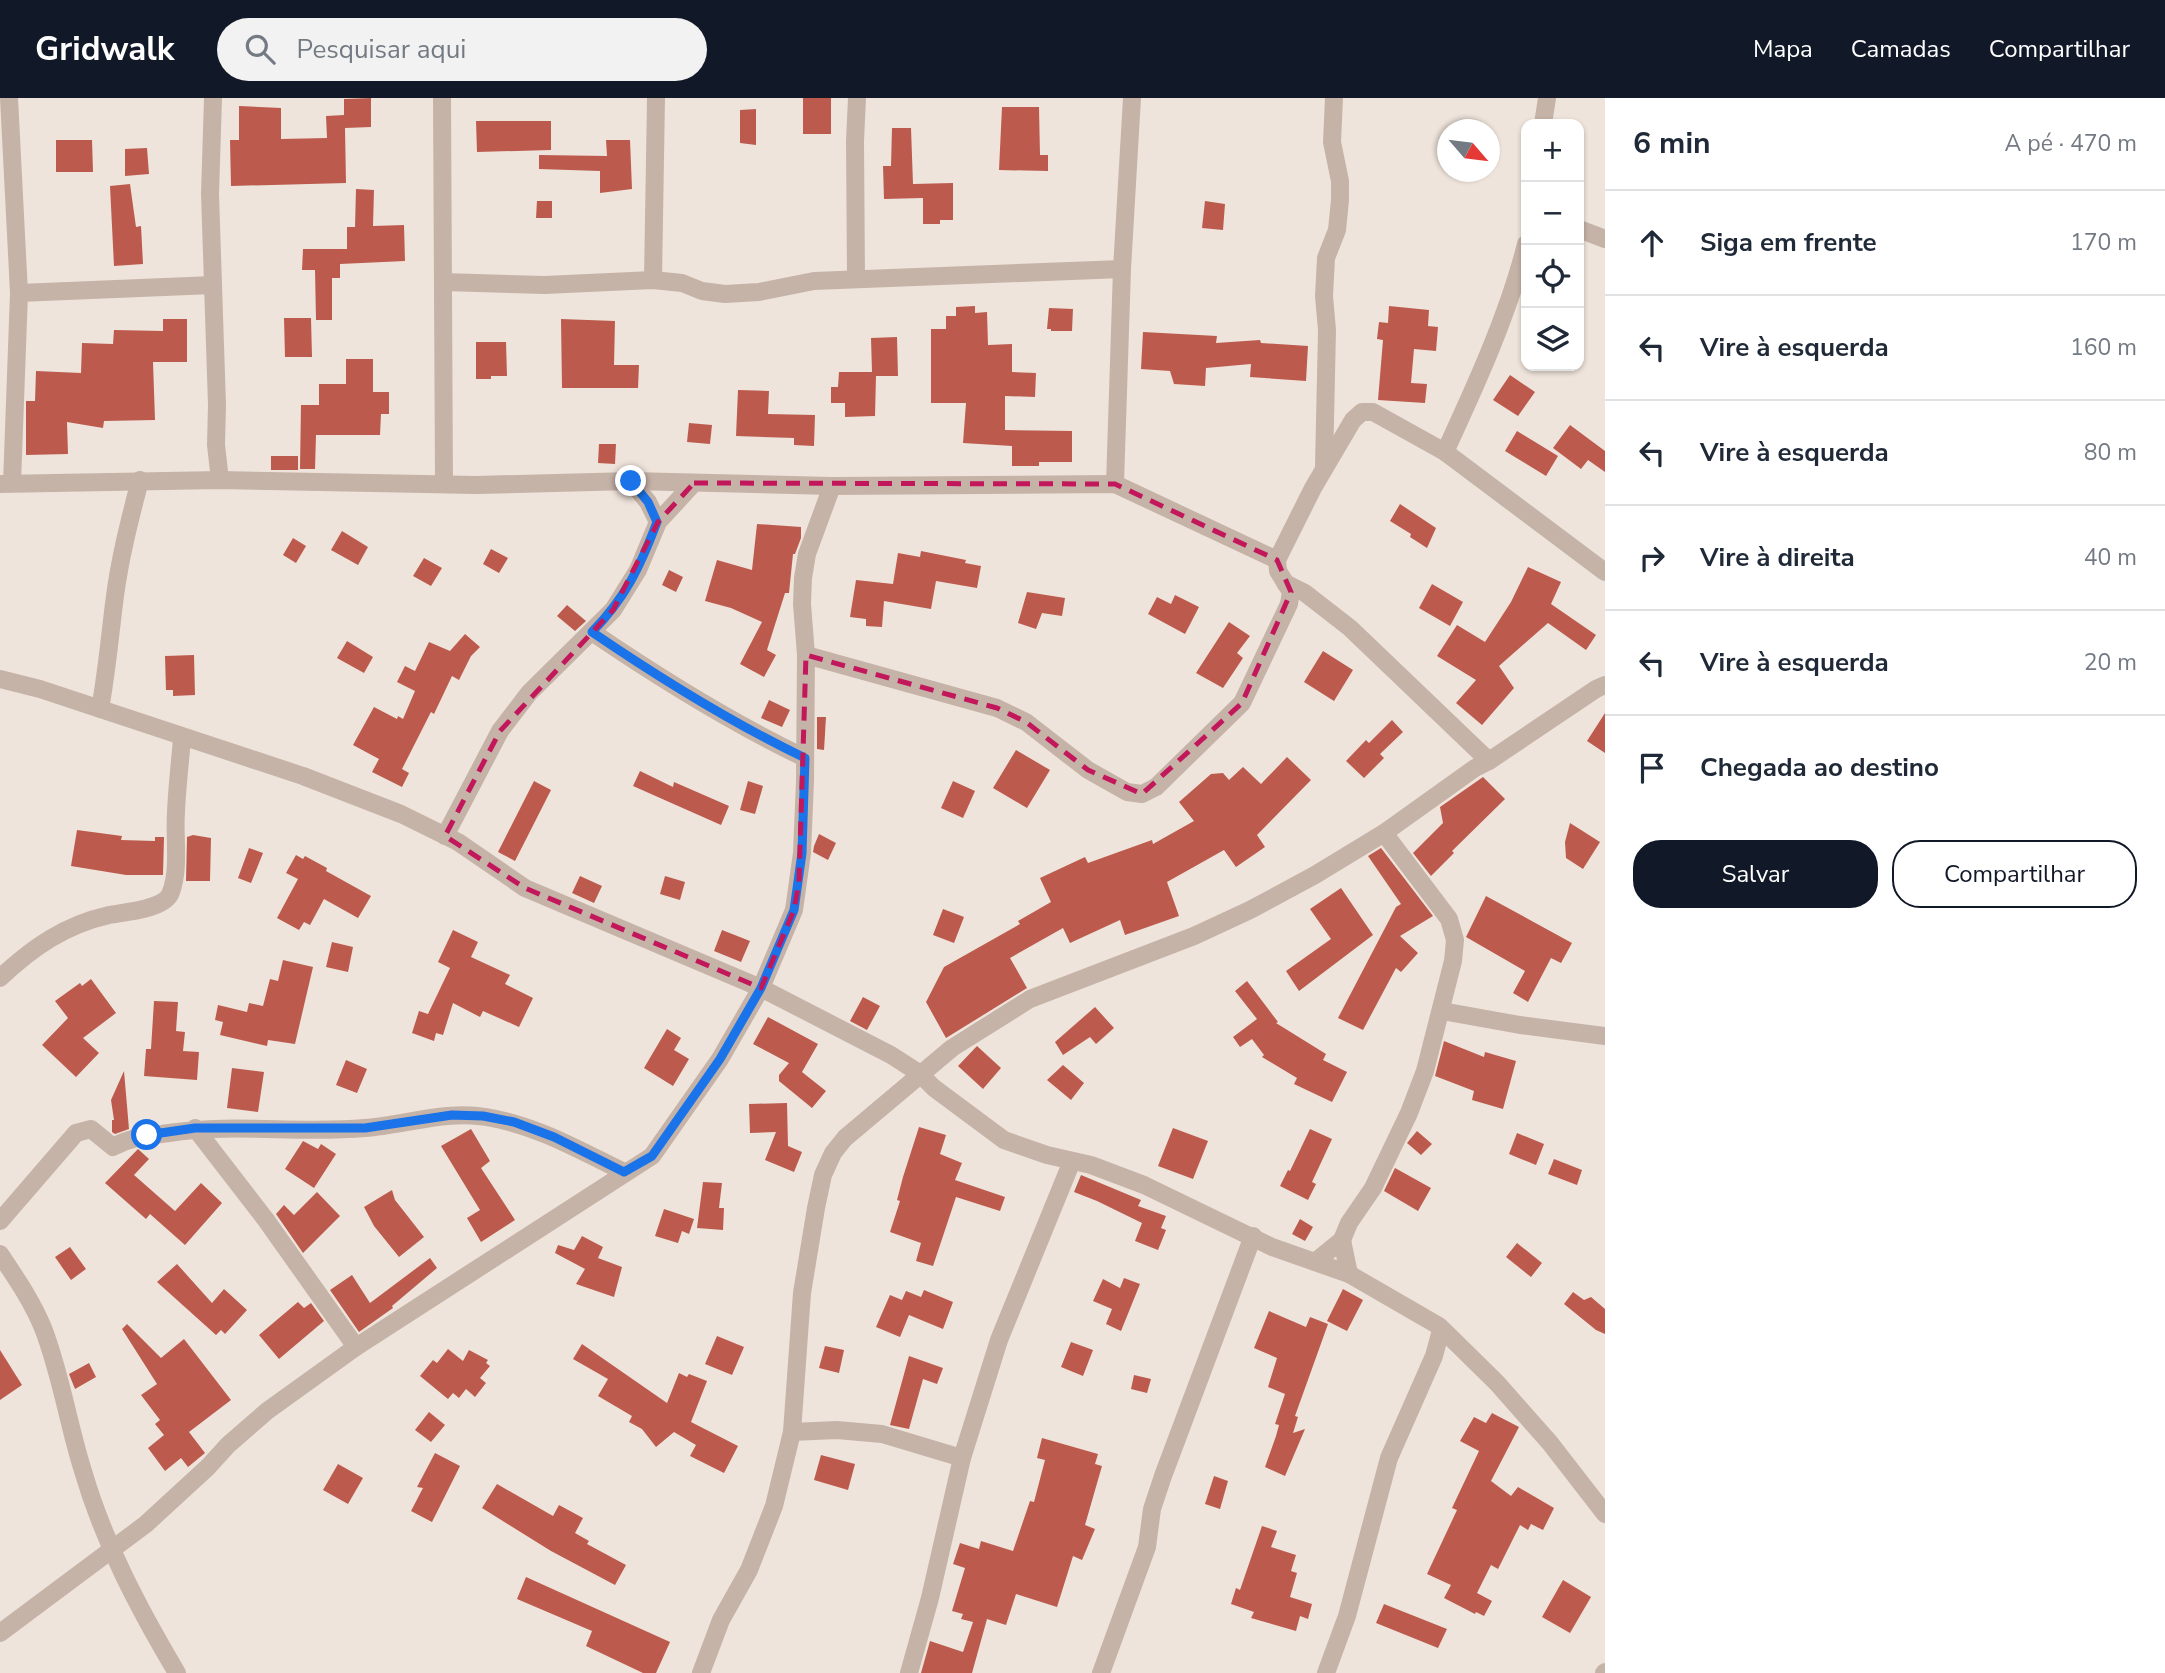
<!DOCTYPE html>
<html lang="pt">
<head>
<meta charset="utf-8">
<style>
	body { margin:0; font-family:"Nunito Sans",sans-serif; background:#f2f2f3; color:#1f2937 }
	.controls { position:absolute; right:21px; top:21px; display:grid; overflow:hidden; border-radius:14px; box-shadow:0 2px 5px #0004 }
	.controls button { width:63px; height:63px; display:grid; place-items:center; padding:0; border:0; border-bottom:2px solid #e0e1e3; background:#fff; color:#1f2937; font:35px sans-serif }
	.compass { position:absolute; left:1437px; top:21px; width:63px; height:63px; border-radius:50%; background:#fff; box-shadow:0 2px 5px #0004; rotate:118deg }
	.stop { position:absolute; width:21px; height:21px; margin:-16px; border:5px solid #1a73e8; border-radius:50%; background:#fff }
	.stop.end { background:#1a73e8; border-color:#fff; box-shadow:0 2px 7px #0008 }
	.list { margin:0; padding:0; list-style:none }
	h2 { display:flex; justify-content:space-between; align-items:center; height:91px; margin:0; padding:0 28px; font-size:30px }
	h2 small { font-size:23px; font-weight:400; color:#747a83 }
	.list li { display:grid; grid-template-columns:46px 1fr auto; gap:21px; align-items:center; box-sizing:border-box; height:105px; padding:0 28px; border-top:2px solid #e0e1e3 }
	.list b { display:block; font-size:26px; white-space:nowrap }
	.list em { font-size:23px; font-style:normal; color:#747a83 }
	.actions { display:flex; gap:14px; padding:21px 28px }
	.actions a { flex:1; padding:16px 0; border:2px solid #111827; border-radius:28px; text-align:center; font-size:24px; color:#111827 }
	.actions .main { background:#111827; color:#fff }
	.icon { flex:none; width:38px; height:38px; fill:none; stroke:currentColor; stroke-width:2; stroke-linecap:round; stroke-linejoin:round }
	.map { position:relative; flex:none; width:1605px; height:1575px; overflow:hidden }
	header { display:flex; align-items:center; gap:42px; box-sizing:border-box; height:98px; padding:0 35px; background:#111827; color:#fff }
	header strong { font-size:33px }
	nav { display:flex; gap:38px; margin-inline-start:auto; font-size:24px }
	.search { width:490px; height:63px; background:#f2f2f3; display:flex; align-items:center; gap:18px; box-sizing:border-box; padding:0 24px; border-radius:38px; color:#747a83; font-size:26px }
	main { display:flex }
	aside { flex:1; background:#fff }
	.map>svg:first-child { display:block }
	.building { fill:#bc5b4d }
	.lines { fill:none; stroke-linecap:round; stroke-linejoin:round }
	.minor { stroke:#c6b3a8; stroke-width:18 }
	.route { stroke:#1a73e8; stroke-width:9 }
	.marked { fill:none; stroke:#c2185b; stroke-width:5; stroke-dasharray:14 9; stroke-linejoin:round }
</style>
</head>
<body>
<header>
<strong>Gridwalk</strong>
<div class="search"><svg class="icon" aria-label="search" viewBox="0 0 24 24"><circle cx="10" cy="10" r="6"/><path d="M15 15l6 6"/></svg>Pesquisar aqui</div>
<nav><a>Mapa</a><a>Camadas</a><a>Compartilhar</a></nav>
</header>
<main>
<div class="map">
<svg width="1605" height="1575" viewBox="0 0 1605 1575">
	<rect width="100%" height="100%" fill="#efe4db"/>
	<g class="building">
		<path d="M371,0V29L345,30L346,85L231,88L230,42H239V8L281,10V41L327,40L326,18L344,17V1Z"/>
		<rect x="803" y="0" width="28" height="36"/>
		<path d="M1002,9H1039L1040,57H1048V73L999,72Z"/>
		<path d="M756,11V47L740,45V12Z"/>
		<path d="M476,23H551V52L477,54Z"/>
		<path d="M892,30H911L913,86L953,85V122H940V126H923V100L884,101L883,68H891Z"/>
		<path d="M56,42H92L93,74H56Z"/>
		<path d="M606,42H630L632,91L600,95V73L539,71V57L607,58Z"/>
		<path d="M147,50L149,76L125,78V51Z"/>
		<path d="M130,86L136,129L141,128L143,166L114,168L110,88Z"/>
		<path d="M356,91L374,92L373,128L404,127L405,163L340,166V180H332V222H316L315,172H302L303,151H347V129H355Z"/>
		<path d="M537,103H552V120H536Z"/>
		<path d="M1205,103L1225,106L1223,132L1202,130Z"/>
		<path d="M975,208V215L987,214L988,247L1012,246V274L1036,275L1035,299L1005,298V332L1072,333V364H1039V368H1012V348L963,345L966,305H931V231H946V218H956V209Z"/>
		<path d="M1389,208L1429,212L1428,228L1438,229L1436,253L1414,251L1411,285L1427,286L1425,305L1378,302L1383,242L1377,241L1379,224L1388,225Z"/>
		<path d="M1049,210L1073,211L1072,233H1051V231H1047Z"/>
		<path d="M284,220H311L312,259H285Z"/>
		<path d="M163,221H187V264H153L155,322L104,323L103,330L67,324L68,356L26,357V303H35L36,273L81,275L82,245L113,246L114,232L163,233Z"/>
		<path d="M561,221L615,223L614,267H639L638,290H562Z"/>
		<path d="M1143,234L1217,238L1216,245L1260,242L1261,245L1308,248L1306,283L1250,279L1251,266L1206,270L1205,288L1174,286L1170,273L1141,271Z"/>
		<path d="M897,239L898,278H876L875,318L845,319V305H831V289H838L839,274H872L871,240Z"/>
		<path d="M476,244H506L507,278H491V281H476Z"/>
		<path d="M346,261H373V294H389V316H381L380,337H316L315,371H300L301,307H319V286H346Z"/>
		<path d="M1510,277L1535,294L1518,318L1493,302Z"/>
		<path d="M738,292L769,293L768,316L815,317L814,348L794,347V340L736,338Z"/>
		<path d="M689,325L712,327L710,346L687,344Z"/>
		<path d="M1570,327L1605,353V374L1588,362L1581,371L1553,350Z"/>
		<path d="M1517,333L1558,358L1546,378L1505,353Z"/>
		<path d="M599,346H616L615,366L598,365Z"/>
		<rect x="271" y="358" width="27" height="14"/>
		<path d="M1400,406L1436,430L1427,450L1410,439L1411,436L1390,423Z"/>
		<path d="M757,426L801,429V440L795,456H793L789,495H785L767,552L776,557L764,579L740,566L762,524L731,510L705,503L717,462L752,472Z"/>
		<path d="M342,433L368,449L358,467L331,452Z"/>
		<path d="M293,440L306,448L296,465L283,457Z"/>
		<path d="M491,451L508,460L499,475L483,466Z"/>
		<path d="M921,453L966,462L965,465L981,468L977,490L936,483L931,511L884,503L882,529L866,528V521L850,519L856,482L893,486L898,455L920,459Z"/>
		<path d="M424,460L442,470L431,488L413,478Z"/>
		<path d="M1528,469L1561,484L1551,506L1596,537L1586,552L1548,525L1499,568L1514,590L1482,627L1456,605L1476,582L1437,558L1457,527L1485,544L1511,504Z"/>
		<path d="M669,472L683,479L676,494L662,487Z"/>
		<path d="M1432,486L1463,504L1450,528L1419,510Z"/>
		<path d="M1027,494L1065,500L1062,518L1042,515L1036,531L1018,525Z"/>
		<path d="M1175,497L1199,509L1185,536L1148,516L1157,499L1171,506Z"/>
		<path d="M567,507L586,523L575,533L557,518Z"/>
		<path d="M1229,524L1250,538L1237,555L1243,560L1223,590L1196,575Z"/>
		<path d="M465,536L480,549L471,558L459,582L452,578L434,616L431,614L402,671L409,675L402,689L372,674L379,661L353,647L374,609L397,621L398,618L403,621L415,593L397,584L405,568L415,573L429,544L450,553Z"/>
		<path d="M347,543L373,559L364,575L337,560Z"/>
		<path d="M1323,553L1353,572L1334,603L1304,584Z"/>
		<path d="M194,557L195,597L173,598V592H166L165,558Z"/>
		<path d="M769,602L790,612L782,629L761,620Z"/>
		<path d="M1605,615V655L1587,643Z"/>
		<path d="M817,619H826L824,652L817,651Z"/>
		<path d="M1392,622L1403,634L1380,656L1384,660L1364,680L1346,663L1366,642L1369,645Z"/>
		<path d="M1016,652L1050,672L1027,710L993,690Z"/>
		<path d="M1287,659L1311,682L1257,737L1265,749L1236,769L1224,752L1167,784L1179,818L1125,837L1120,822L1070,845L1063,830L1010,860L1027,890L946,940L926,904L944,869L1020,826L1018,823L1051,804L1040,780L1085,759L1088,765L1152,742L1153,746L1194,723L1179,704L1211,676L1223,675L1229,682L1243,669L1261,686Z"/>
		<path d="M640,673L673,689L674,684L729,708L721,727L633,688Z"/>
		<path d="M1483,679L1505,701L1452,753L1454,755L1431,778L1413,755L1443,725L1440,709Z"/>
		<path d="M534,683L551,692L515,763L498,754Z"/>
		<path d="M748,683L763,688L755,716L740,712Z"/>
		<path d="M953,683L975,693L963,720L941,710Z"/>
		<path d="M1570,725L1600,744L1583,771L1566,760L1565,744Z"/>
		<path d="M77,732L122,738L121,742L155,743V739H164L163,777H126L71,768Z"/>
		<path d="M819,736L836,745L828,762L813,754L814,748Z"/>
		<path d="M193,737L211,740L210,783H186L187,739Z"/>
		<path d="M249,750L263,755L251,785L238,780Z"/>
		<path d="M1381,750L1433,818L1400,838L1418,855L1401,874L1396,870L1363,932L1338,920L1396,809L1401,806L1368,758Z"/>
		<path d="M296,757L303,761L305,758L327,770L326,773L371,798L358,820L324,801L310,827L304,824L299,832L277,820L298,781L286,775Z"/>
		<path d="M580,778L602,788L594,805L572,795Z"/>
		<path d="M665,778L685,784L680,802L660,796Z"/>
		<path d="M1341,790L1373,837L1299,893L1286,873L1331,841L1310,811Z"/>
		<path d="M1486,798L1572,845L1561,865L1551,860L1528,904L1513,895L1525,873L1466,839Z"/>
		<path d="M943,811L964,819L954,845L933,837Z"/>
		<path d="M453,832L478,844L471,859L510,877L505,886L533,900L519,929L483,913L480,919L453,905L443,937L436,935L434,943L412,935L419,913L428,916L450,870L438,864Z"/>
		<path d="M722,832L750,843L741,864L714,853Z"/>
		<path d="M332,844L353,849L348,874L326,869Z"/>
		<path d="M283,862L313,869L295,946L268,942L267,948L220,937L223,924L215,922L218,907L247,914L249,905L263,908L270,881L278,883Z"/>
		<path d="M91,881L116,915L83,940L99,955L76,979L42,947L68,920L55,903L80,885L82,888Z"/>
		<path d="M1247,883L1278,924L1276,925L1326,956L1323,962L1347,974L1332,1004L1294,986L1297,980L1262,959L1264,957L1252,941L1240,949L1233,939L1257,921L1235,893Z"/>
		<path d="M863,899L880,908L867,932L850,923Z"/>
		<path d="M154,903L178,904L176,933L185,934L183,953L199,954L197,982L144,978L146,951H151Z"/>
		<path d="M1095,909L1114,930L1096,946L1090,939L1063,957L1055,944Z"/>
		<path d="M768,919L818,946L802,974L826,993L812,1010L779,983V977L789,965L753,946Z"/>
		<path d="M667,931L681,940L674,952L689,961L673,988L644,970Z"/>
		<path d="M1444,943L1484,959L1485,954L1516,963L1503,1011L1472,1002L1474,993L1435,978Z"/>
		<path d="M977,948L1001,970L983,991L958,968Z"/>
		<path d="M346,962L367,971L357,995L336,987Z"/>
		<path d="M1063,967L1084,985L1071,1002L1047,982Z"/>
		<path d="M232,970L264,974L258,1014L227,1010Z"/>
		<path d="M124,973L129,1031L115,1036L112,1034V1022H114L111,1002Z"/>
		<path d="M787,1005L788,1048L802,1054L794,1074L765,1062L776,1034L750,1035L749,1006Z"/>
		<path d="M919,1029L946,1037L940,1056L962,1065L955,1082L1005,1099L1000,1113L956,1099L933,1168L916,1163L921,1145L890,1134L900,1103L897,1102L903,1079Z"/>
		<path d="M1173,1030L1208,1043L1193,1081L1158,1068Z"/>
		<path d="M471,1031L490,1063L481,1070L515,1122L481,1144L467,1120L480,1112L441,1048Z"/>
		<path d="M1310,1031L1332,1041L1312,1084L1316,1086L1308,1102L1280,1088L1288,1072L1290,1073Z"/>
		<path d="M1417,1033L1432,1046L1421,1057L1407,1045Z"/>
		<path d="M1517,1035L1544,1046L1536,1067L1509,1056Z"/>
		<path d="M303,1043L318,1051L321,1046L336,1056L314,1090L285,1071Z"/>
		<path d="M138,1051L149,1061L134,1077L175,1113L201,1085L222,1105L185,1147L150,1116L146,1121L105,1085Z"/>
		<path d="M1554,1061L1582,1072L1577,1087L1548,1076Z"/>
		<path d="M1395,1070L1431,1090L1418,1113L1384,1093Z"/>
		<path d="M1081,1077L1141,1102L1138,1108L1166,1118L1161,1130L1166,1132L1158,1152L1135,1143L1142,1125L1097,1103L1074,1094Z"/>
		<path d="M703,1084L722,1085L719,1110H724L723,1132L697,1130Z"/>
		<path d="M392,1092L395,1102L424,1139L399,1159L374,1128L364,1109Z"/>
		<path d="M317,1094L340,1118L303,1155L276,1116L284,1107L294,1117Z"/>
		<path d="M664,1111L694,1121L689,1136L682,1133L678,1145L655,1138Z"/>
		<path d="M1300,1121L1313,1129L1305,1143L1292,1136Z"/>
		<path d="M582,1138L603,1149L598,1160L622,1169L614,1199L576,1186L585,1171L555,1155L558,1147L574,1152Z"/>
		<path d="M1517,1145L1542,1165L1531,1179L1506,1159Z"/>
		<path d="M70,1149L86,1171L71,1182L55,1159Z"/>
		<path d="M430,1160L437,1170L392,1208L393,1210L359,1234L330,1192L352,1177L370,1205Z"/>
		<path d="M177,1166L212,1205L224,1191L247,1212L225,1236L221,1232L216,1237L157,1184Z"/>
		<path d="M1124,1180L1140,1186L1121,1233L1106,1226L1112,1211L1093,1203L1103,1181L1120,1190Z"/>
		<path d="M1343,1191L1363,1202L1347,1233L1327,1223Z"/>
		<path d="M924,1192L953,1204L943,1231L909,1217L900,1239L876,1229L890,1197L902,1202L906,1193L921,1199Z"/>
		<path d="M1573,1194L1584,1202L1591,1199L1605,1211V1236L1596,1232L1564,1206Z"/>
		<path d="M298,1204L304,1210L311,1205L324,1223L279,1261L259,1237Z"/>
		<path d="M1269,1213L1306,1229L1310,1219L1328,1226L1295,1318L1298,1319L1293,1335L1305,1331L1285,1378L1265,1369L1276,1338L1279,1327L1275,1326L1285,1296L1268,1289L1277,1260L1254,1250Z"/>
		<path d="M127,1226L161,1260L184,1241L231,1302L189,1334L205,1355L188,1369L181,1360L165,1373L148,1350L164,1337L155,1326L160,1322L141,1297L157,1286L122,1231Z"/>
		<path d="M717,1238L744,1249L732,1277L705,1266Z"/>
		<path d="M1071,1244L1093,1252L1083,1278L1061,1269Z"/>
		<path d="M582,1246L667,1305L679,1275L687,1279L689,1276L707,1283L691,1324L738,1348L724,1375L690,1358L696,1347L674,1334L656,1349L642,1331L629,1324L632,1318L598,1298L608,1281L573,1261Z"/>
		<path d="M825,1248L844,1252L839,1275L819,1270Z"/>
		<path d="M448,1251L463,1263L469,1252L488,1262L486,1265L490,1268L480,1280L486,1285L475,1299L466,1291L459,1300L453,1295L448,1301L420,1278L433,1262L437,1265Z"/>
		<path d="M0,1252L22,1287L0,1302Z"/>
		<path d="M909,1258L943,1270L937,1286L923,1281L909,1331L890,1327Z"/>
		<path d="M89,1265L96,1279L75,1291L69,1276Z"/>
		<path d="M1134,1277L1151,1281L1147,1295L1131,1291Z"/>
		<path d="M429,1314L445,1327L431,1344L415,1332Z"/>
		<path d="M1492,1315L1519,1329L1491,1383L1511,1398L1518,1389L1554,1410L1543,1432L1531,1426L1528,1432L1520,1427L1498,1471L1491,1467L1477,1495L1492,1503L1484,1518L1476,1514L1475,1516L1444,1500L1451,1487L1427,1476L1457,1412L1452,1410L1479,1353L1460,1343L1474,1319L1486,1325Z"/>
		<path d="M1042,1340L1098,1356L1095,1366L1102,1368L1085,1427L1095,1431L1082,1462L1073,1458L1057,1509L1016,1496L1006,1527L987,1521L972,1575H921L930,1543L963,1554L973,1524L961,1521L963,1516L952,1513L965,1470L953,1466L960,1445L979,1451L981,1443L1013,1453L1030,1403L1034,1404L1045,1362L1037,1360Z"/>
		<path d="M435,1355L460,1368L432,1424L411,1413L423,1390L417,1389Z"/>
		<path d="M821,1357L855,1366L848,1392L814,1382Z"/>
		<path d="M338,1366L363,1380L348,1406L323,1392Z"/>
		<path d="M1214,1378L1228,1383L1220,1411L1205,1406Z"/>
		<path d="M497,1386L553,1418L559,1407L583,1420L575,1435L589,1443L587,1446L626,1467L615,1487L551,1453L482,1410Z"/>
		<path d="M1262,1428L1277,1433L1271,1449L1296,1457L1291,1473L1297,1475L1290,1499L1312,1506L1308,1521L1300,1518L1296,1533L1251,1520L1254,1514L1231,1506L1236,1490L1240,1492Z"/>
		<path d="M526,1479L670,1544L656,1575H643L586,1548L592,1533L517,1501Z"/>
		<path d="M1563,1482L1591,1499L1570,1535L1542,1519Z"/>
		<path d="M1384,1506L1447,1531L1438,1550L1376,1525Z"/>
	</g>
	<g class="lines">
		<g class="minor">
			<path d="M9,0L19,195L12,385"/>
			<path d="M213,0L210,96L217,307L216,347L220,382"/>
			<path d="M442,0L444,385"/>
			<path d="M1543,26L1547,0"/>
			<path d="M1579,131L1605,141"/>
			<path d="M856,180L855,43L857,0"/>
			<path d="M653,182L656,0"/>
			<path d="M443,184L545,187L653,182L682,185L702,193L725,196L759,194L814,183L1122,171"/>
			<path d="M19,195L213,187"/>
			<path d="M1445,354C1475,289 1509,215 1526,146"/>
			<path d="M1324,368L1327,232L1324,198L1326,160L1337,132L1340,102V83L1332,44L1334,0"/>
			<path d="M631,383L648,404L658,424"/>
			<path d="M0,386L220,382L476,387L631,383L832,388L1115,386L1277,462L1313,390L1353,322L1362,314H1373L1445,354L1605,474"/>
			<path d="M1115,386L1122,171L1132,0"/>
			<path d="M1285,485L1305,495L1350,530L1489,663"/>
			<path d="M592,534C661,581 730,624 805,660"/>
			<path d="M806,557L997,610L1026,624L1088,672L1127,694L1142,696L1156,689L1242,605L1289,506L1291,494L1278,473L1277,462"/>
			<path d="M0,581L40,591L303,678L401,716L458,744L525,790L761,890L891,957L919,975L934,990L1004,1042L1047,1057L1091,1067L1144,1087L1272,1149L1349,1176L1439,1228L1497,1285L1550,1345L1605,1416"/>
			<path d="M100,611C107,573 110,536 115,498C120,459 130,421 140,382"/>
			<path d="M445,738L500,633L529,595L613,512L638,472L658,424L694,385"/>
			<path d="M0,880C33,849 65,827 109,817C126,814 166,811 171,794C180,770 174,739 176,714C177,690 180,665 182,640"/>
			<path d="M1442,913L1520,927L1605,938"/>
			<path d="M195,1030L266,1122L356,1249"/>
			<path d="M0,1123L76,1035L91,1031L113,1049C131,1039 149,1038 169,1035C234,1025 300,1036 365,1030C405,1027 447,1012 486,1019C536,1027 579,1052 624,1074"/>
			<path d="M1342,1142L1349,1176"/>
			<path d="M0,1156C16,1180 32,1203 43,1230C61,1276 68,1326 83,1373C104,1445 139,1511 177,1575"/>
			<path d="M1315,1164L1342,1142L1349,1125L1373,1090L1409,1015L1425,973L1453,863L1455,842L1449,821L1384,735"/>
			<path d="M792,1334L837,1332L882,1336L962,1360"/>
			<path d="M0,1535L146,1426L208,1369L228,1347L267,1313L356,1249L652,1058L720,961L761,890L794,812L802,755L805,683L806,557L802,506L803,480L807,456L832,388"/>
			<path d="M701,1575L721,1522L749,1472L774,1408L792,1334L802,1195L816,1110L823,1077L833,1055L845,1040L952,950L1030,901L1194,838L1250,812L1315,777L1384,735L1475,670L1489,663L1596,591L1605,587"/>
			<path d="M909,1575L930,1500L962,1360L999,1242L1072,1063"/>
			<path d="M1101,1575L1147,1449L1152,1411L1163,1378L1253,1138"/>
			<path d="M1326,1575L1347,1518L1389,1360L1434,1258L1441,1232"/>
			<path d="M1604,1575L1605,1574"/>
		</g>
	</g>
	<g class="lines">
		<path class="route" d="M147,1037L195,1030H365L452,1017L483,1018L514,1024L554,1039L624,1074L652,1058L720,961L761,890L794,812L802,755L805,660C730,624 661,581 592,534C626,499 640,469 657,424L648,404L631,383"/>
	</g>
	<path class="marked" d="M694,385L1115,386L1277,462L1291,494L1242,605L1142,696L1088,672L1026,624L997,610L806,557L799,784L794,812L761,890L525,790L445,738L500,633L613,512L658,424Z"/>
</svg>
<div class="controls">
<button>+</button>
<button>−</button>
<button><svg class="icon" aria-label="locate" viewBox="0 0 24 24"><circle cx="12" cy="12" r="6"/><path d="M12 2v4M12 18v4M2 12h4M18 12h4"/></svg></button>
<button><svg class="icon" aria-label="layers" viewBox="0 0 24 24"><path d="M12 4l9 5-9 5-9-5zM3 14l9 5 9-5"/></svg></button>
</div>
<svg class="compass" viewBox="-18 -18 36 36"><path d="M0-13l5 13h-10z" fill="#e53935"/><path d="M0 13l5-13h-10z" fill="#747a83"/></svg>
<div class="stop" style="left:147px;top:1037px"></div>
<div class="stop end" style="left:631px;top:383px"></div>
</div>
<aside>
<h2>6 min<small>A pé · 470 m</small></h2>
<ul class="list">
<li><svg class="icon" aria-label="ahead" viewBox="0 0 24 24"><path d="M12 20V5M6 11l6-6 6 6"/></svg><div><b>Siga em frente</b></div><em>170 m</em></li>
<li><svg class="icon" aria-label="left" viewBox="0 0 24 24"><path d="M17 20v-9H6M10 6l-5 5 5 5"/></svg><div><b>Vire à esquerda</b></div><em>160 m</em></li>
<li><svg class="icon" aria-label="left" viewBox="0 0 24 24"><path d="M17 20v-9H6M10 6l-5 5 5 5"/></svg><div><b>Vire à esquerda</b></div><em>80 m</em></li>
<li><svg class="icon" aria-label="right" viewBox="0 0 24 24"><path d="M7 20v-9h11M14 6l5 5-5 5"/></svg><div><b>Vire à direita</b></div><em>40 m</em></li>
<li><svg class="icon" aria-label="left" viewBox="0 0 24 24"><path d="M17 20v-9H6M10 6l-5 5 5 5"/></svg><div><b>Vire à esquerda</b></div><em>20 m</em></li>
<li><svg class="icon" aria-label="arrive" viewBox="0 0 24 24"><path d="M6 21V4h12l-3 4 3 4H6"/></svg><div><b>Chegada ao destino</b></div></li>
</ul>
<div class="actions"><a class="main">Salvar</a><a>Compartilhar</a></div>
</aside>
</main>
</body>
</html>
